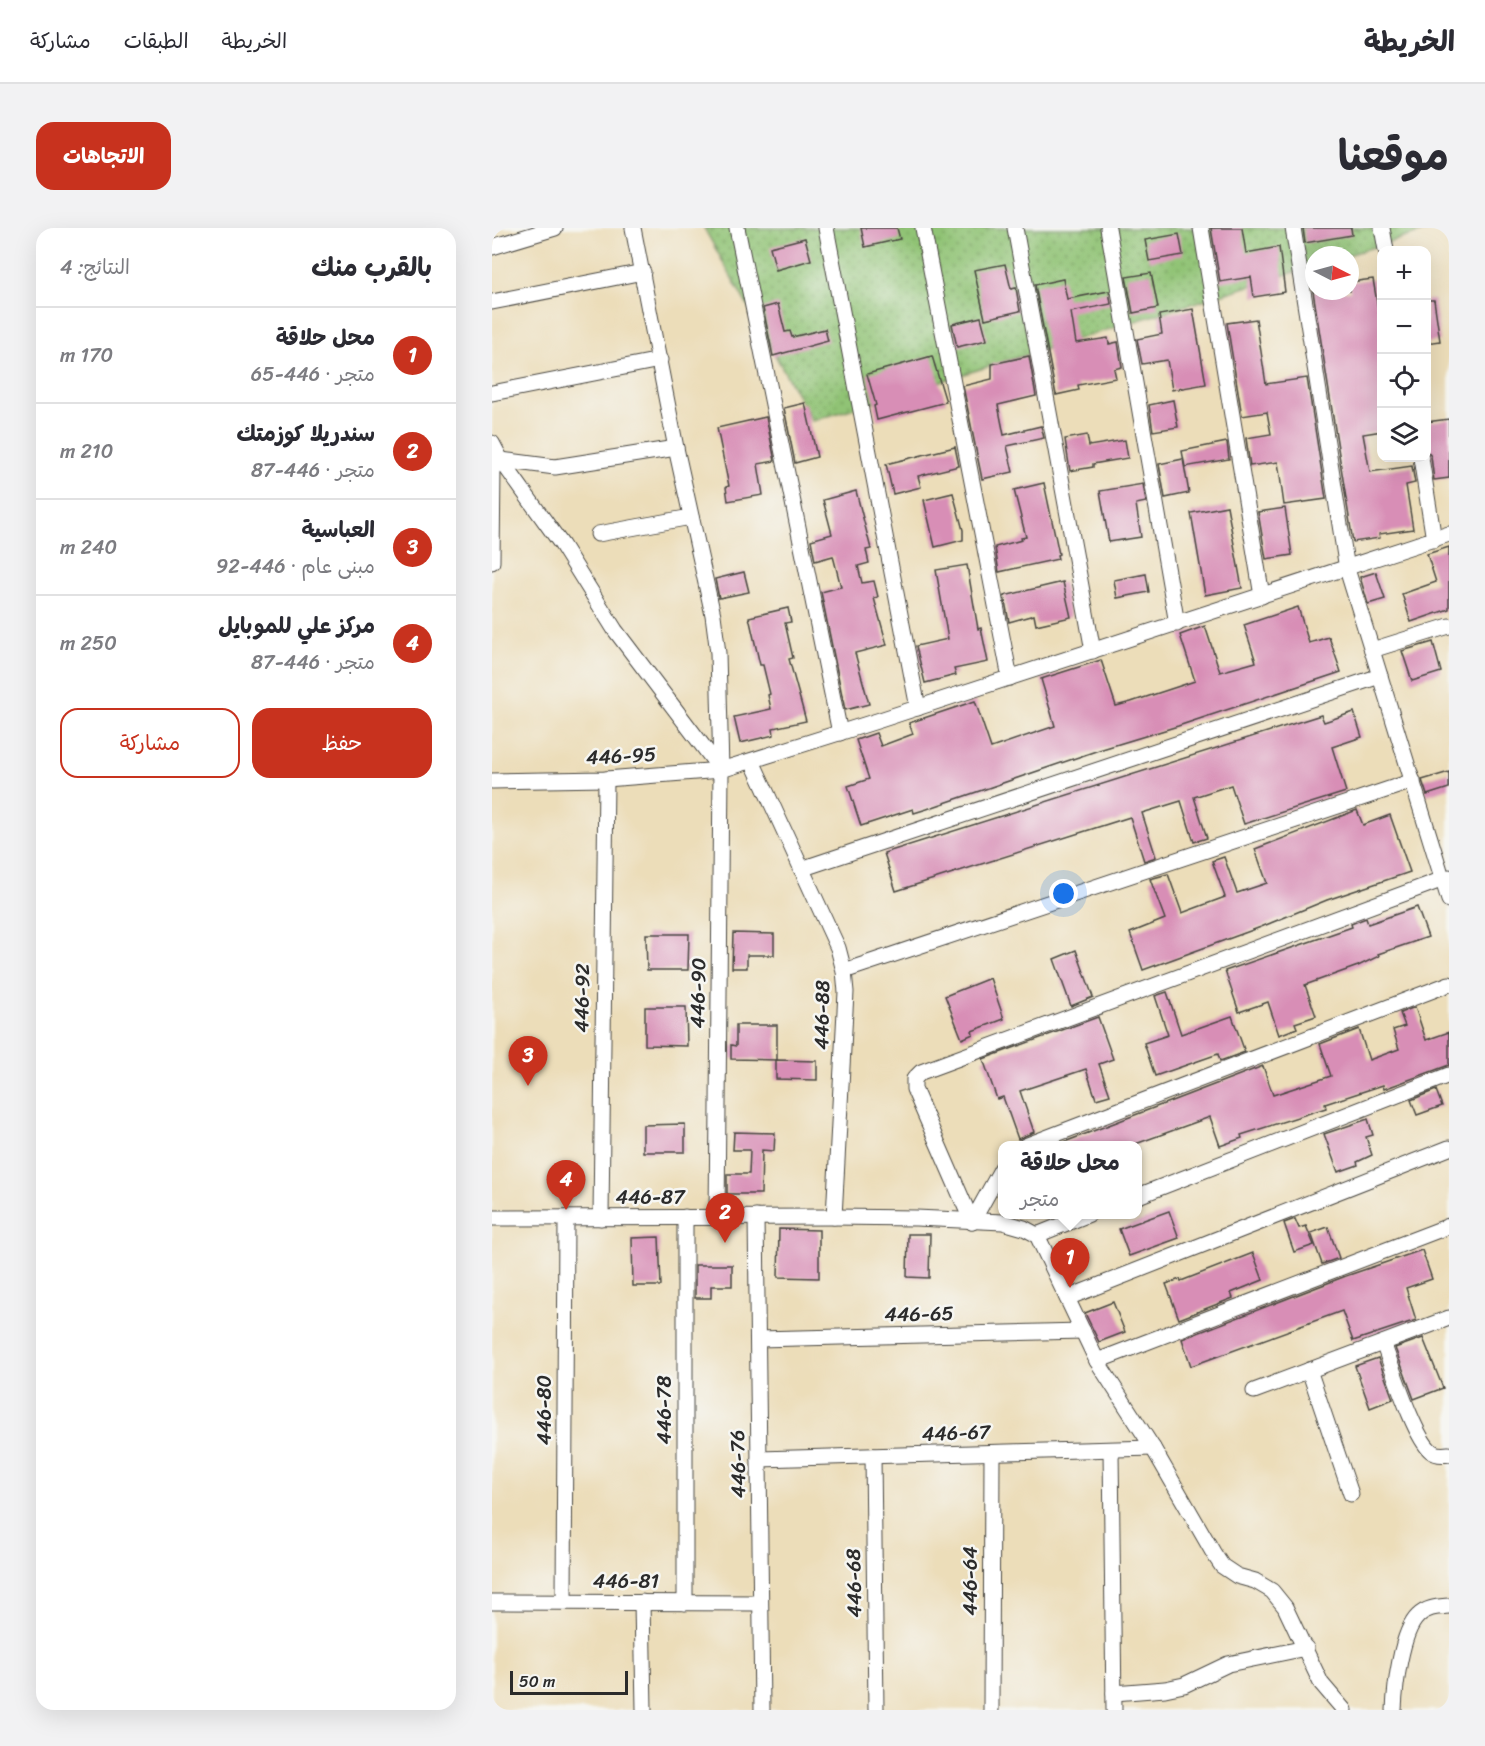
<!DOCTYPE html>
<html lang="ar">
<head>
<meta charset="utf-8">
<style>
	body { margin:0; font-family:Sriracha,"Playpen Sans Arabic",sans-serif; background:#f2f2f3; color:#2b2b33; direction:rtl }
	.controls { position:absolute; right:18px; top:18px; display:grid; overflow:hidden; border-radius:12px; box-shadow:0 6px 24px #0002 }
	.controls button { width:54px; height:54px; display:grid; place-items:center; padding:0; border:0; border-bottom:2px solid #e1e1e2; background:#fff; color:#2b2b33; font:30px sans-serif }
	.compass { position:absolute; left:813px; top:18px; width:54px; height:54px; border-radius:50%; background:#fff; box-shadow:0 6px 24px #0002; rotate:96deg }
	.scale { position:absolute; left:18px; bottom:15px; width:118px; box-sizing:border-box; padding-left:6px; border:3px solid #2b2b2b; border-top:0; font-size:16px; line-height:21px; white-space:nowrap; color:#2b2b2b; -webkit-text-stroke:4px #f6f6f2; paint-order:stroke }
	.you { position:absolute; left:572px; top:666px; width:21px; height:21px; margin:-15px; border:4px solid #fff; border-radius:50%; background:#1a73e8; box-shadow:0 0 0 9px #1a73e833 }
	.badge { display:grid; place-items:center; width:39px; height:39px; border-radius:50%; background:#c8321e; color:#fff; font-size:20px; font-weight:700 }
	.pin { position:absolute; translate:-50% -50px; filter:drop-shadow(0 2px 3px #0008) }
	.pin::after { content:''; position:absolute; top:32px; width:21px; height:18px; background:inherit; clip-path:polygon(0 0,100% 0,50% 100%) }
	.popup { position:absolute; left:506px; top:913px; width:144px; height:78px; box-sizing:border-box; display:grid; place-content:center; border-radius:12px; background:#fff; filter:drop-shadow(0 2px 4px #0005); font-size:20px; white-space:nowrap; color:#7c7c81 }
	.popup b { font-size:22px; color:#2b2b33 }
	.popup::after { content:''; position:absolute; left:50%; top:100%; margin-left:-12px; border:12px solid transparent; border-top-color:#fff }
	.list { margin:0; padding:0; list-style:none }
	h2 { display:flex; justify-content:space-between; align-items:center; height:78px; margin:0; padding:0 24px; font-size:26px }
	h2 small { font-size:20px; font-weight:400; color:#7c7c81 }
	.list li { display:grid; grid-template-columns:39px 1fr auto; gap:18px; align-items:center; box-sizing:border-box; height:96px; padding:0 24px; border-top:2px solid #e1e1e2 }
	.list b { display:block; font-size:22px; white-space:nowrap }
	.list p { margin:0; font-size:20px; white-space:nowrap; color:#7c7c81 }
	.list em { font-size:20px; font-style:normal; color:#7c7c81 }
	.actions { display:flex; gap:12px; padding:18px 24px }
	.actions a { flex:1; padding:14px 0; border:2px solid #c8321e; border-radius:18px; text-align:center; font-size:21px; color:#c8321e }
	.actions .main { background:#c8321e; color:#fff }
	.icon { flex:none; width:33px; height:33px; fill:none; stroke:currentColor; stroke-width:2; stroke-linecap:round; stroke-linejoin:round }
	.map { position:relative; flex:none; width:957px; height:1482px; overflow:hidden; direction:ltr; border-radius:18px }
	header { display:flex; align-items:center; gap:36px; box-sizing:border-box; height:84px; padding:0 30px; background:#fff; border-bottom:2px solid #e1e1e2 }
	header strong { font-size:28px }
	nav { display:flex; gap:33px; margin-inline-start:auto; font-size:21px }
	.intro { display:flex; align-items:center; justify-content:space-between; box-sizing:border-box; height:144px; padding:0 36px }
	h1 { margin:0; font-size:42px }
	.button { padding:15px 27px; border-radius:18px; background:#c8321e; color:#fff; font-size:21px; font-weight:700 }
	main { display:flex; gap:36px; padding:0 36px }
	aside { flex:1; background:#fff; border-radius:18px; box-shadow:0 6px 24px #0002 }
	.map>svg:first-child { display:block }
	.grass { fill:url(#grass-dots); stroke:#5e7750; stroke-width:1.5 }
	.building { fill:#d88eb6 }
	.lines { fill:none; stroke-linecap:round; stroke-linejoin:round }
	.minor-casing { stroke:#484640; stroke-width:17 }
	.minor { stroke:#fff; stroke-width:15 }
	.labels { text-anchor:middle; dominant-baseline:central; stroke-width:5; stroke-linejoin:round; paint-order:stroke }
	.street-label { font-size:20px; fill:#2b2b2b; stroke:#f6f6f2 }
</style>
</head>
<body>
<header>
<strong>الخريطة</strong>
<nav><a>الخريطة</a><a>الطبقات</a><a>مشاركة</a></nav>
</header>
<div class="intro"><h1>موقعنا</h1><a class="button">الاتجاهات</a></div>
<main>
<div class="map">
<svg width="957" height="1482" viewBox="0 0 957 1482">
	<defs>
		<pattern id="grass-dots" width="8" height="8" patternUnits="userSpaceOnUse" patternTransform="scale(1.5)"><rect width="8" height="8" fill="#90c374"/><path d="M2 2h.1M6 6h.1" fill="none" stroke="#769f5f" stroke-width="1.8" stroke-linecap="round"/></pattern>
	</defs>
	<rect width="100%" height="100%" fill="#f6f6f2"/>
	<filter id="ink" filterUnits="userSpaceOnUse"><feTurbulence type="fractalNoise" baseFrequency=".0167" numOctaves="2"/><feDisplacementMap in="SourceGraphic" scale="12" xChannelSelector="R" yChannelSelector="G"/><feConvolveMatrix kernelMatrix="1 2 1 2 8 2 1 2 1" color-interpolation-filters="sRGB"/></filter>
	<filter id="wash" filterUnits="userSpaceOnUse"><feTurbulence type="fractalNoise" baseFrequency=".008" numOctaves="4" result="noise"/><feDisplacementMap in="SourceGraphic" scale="24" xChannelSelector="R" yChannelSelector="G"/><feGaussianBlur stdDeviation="1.35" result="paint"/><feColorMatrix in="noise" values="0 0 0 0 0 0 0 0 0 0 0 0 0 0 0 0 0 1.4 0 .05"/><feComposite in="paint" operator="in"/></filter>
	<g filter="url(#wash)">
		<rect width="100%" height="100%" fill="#ecddb9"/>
		<path class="grass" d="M212,0H943L856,27H822V38L320,193Z"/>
		<g id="blocks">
			<g class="building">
				<path d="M369,0H405L408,11L373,19Z"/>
				<path d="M719,0H750L754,25L787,19L793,64L762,69L759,49L728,54Z"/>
				<path d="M811,0H859L860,7L813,15Z"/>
				<path d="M687,6L691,27L657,33L653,12Z"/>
				<path d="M313,10L319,32L284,42L278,19Z"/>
				<path d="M513,36L519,61L524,60L528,83L493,91L482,42Z"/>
				<path d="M659,45L666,80L641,85L634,49Z"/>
				<path d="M571,51L575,71L617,63L619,76L579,84L584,115L616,110L617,116L626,114L630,139L622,141L624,150L586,157L587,162L564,167L543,57Z"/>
				<path d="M881,51L890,104V203L871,206L878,244L920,238L923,255L914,257L921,301L887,306L888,310L861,314L821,63H858V54Z"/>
				<path d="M934,72H942L948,113L934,115Z"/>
				<path d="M286,76L293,104L298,103L300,109L333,101L336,113L281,128L271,80Z"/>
				<path d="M701,81L714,156L680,162L675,132L650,136L645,111L670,106L667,87Z"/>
				<path d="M489,89L495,112L465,119L460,96Z"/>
				<path d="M764,91L774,156L815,150L834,271L792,277L786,234L758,238L754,210L779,206L775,184L750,188L735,95Z"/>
				<path d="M440,128L454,174L385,192L382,178L384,177L375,146Z"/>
				<path d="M537,128L544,168L506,177L512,207L549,198L552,210L515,218L521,244L490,251L471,158L500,151V136Z"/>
				<path d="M681,172L686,199L661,203L657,177Z"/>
				<path d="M313,175L325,229L303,235L292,180Z"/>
				<path d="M274,189L283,233L266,236L271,267L236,273L234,259L237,258L225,200Z"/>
				<path d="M957,191V250L942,252L939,228L934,222V194Z"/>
				<path d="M595,207L597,218L633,212L636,230L601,236V239L578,243L573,211Z"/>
				<path d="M735,214L737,231L693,239L690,223Z"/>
				<path d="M463,219L467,238L426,248L429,259L401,266L394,236Z"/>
				<path d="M691,231L697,265L673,270L667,236Z"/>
				<path d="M552,255L567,326L565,327L566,331L507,344L503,319L530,312L529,310L534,309L522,262Z"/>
				<path d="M651,256L654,274L644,276L649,309L617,314L608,263Z"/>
				<path d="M364,263L379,321L374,322L377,335L366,338L370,355L382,353L386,369L382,370L395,417L363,425L377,476L353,482L329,364L349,359L341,328L323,333L319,312L340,306L331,272Z"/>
				<path d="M461,265L471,302V312L443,319L432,272Z"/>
				<path d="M735,278L750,360L713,367L699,285Z"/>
				<path d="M793,280L800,327L774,331L766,284Z"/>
				<path d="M957,319V381L919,394L910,366L944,354L935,326Z"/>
				<path d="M475,337L486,401L489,400L496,434L462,441L464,447L433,455L424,418L456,411L444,342Z"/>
				<path d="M252,344L257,364L227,370L223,351Z"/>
				<path d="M884,344L893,371L876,376L868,349Z"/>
				<path d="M654,346L657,364L625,370L622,352Z"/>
				<path d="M571,354L579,389L544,397L542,387L517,394L512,368Z"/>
				<path d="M806,379L817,415L837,409L849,444L686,498L607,522L435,581L422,585L421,581L369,598L356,558L377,551L364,512L384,505L389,518L421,506L417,495L483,473L499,520L563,498L549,451L609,432L624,478L639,474L703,453L688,407L713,398L728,444L764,434L752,397Z"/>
				<path d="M296,380L299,394L293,395L301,430L297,431L314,493L281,500L282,507L248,515L242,489L279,481L276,467L278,466L271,437H268L257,389Z"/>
				<path d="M941,414L949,444L920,453L910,423Z"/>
				<path d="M862,484L870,509L840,519L854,564L752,596L739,557L702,569L715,610L702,614L689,573L650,585L664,629L652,633L638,589L404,663L392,625L829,487L832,494Z"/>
				<path d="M957,544V560L935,567L930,552Z"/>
				<path d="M865,582L871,597L898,587L918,644L835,672L769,699L651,742L638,705L673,691L658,651L676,646L690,685L733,669L720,633L732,629L745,665L775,655L763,621Z"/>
				<path d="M925,679L936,709L886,726L887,728L866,738L813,757L824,788L803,795L805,800L787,807L776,774L747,784L733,743L860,699L859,696L874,690L876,696Z"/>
				<path d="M241,705L282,706V727H255V740H240Z"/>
				<path d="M154,706H197L196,742H155Z"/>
				<path d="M584,722L601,769L579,778L562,731Z"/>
				<path d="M498,750L512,791L480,803L481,806L470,811L453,768Z"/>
				<path d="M675,764L689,806L740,788L753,824L728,833L726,826L663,848L652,815L676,807L663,768Z"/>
				<path d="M153,779H194L195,818L153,817Z"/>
				<path d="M923,779L934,812L957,804V837L892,861L891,857L833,876L834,880L749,907L750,910L728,918L718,889L638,918H562L771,838L781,867L839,848L828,816L867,801L877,832L907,821L901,802L913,798L908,785Z"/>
				<path d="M606,789L621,831L607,836L618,867L604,871L594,841L528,863L542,904L526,911L511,869L505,871L491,831Z"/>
				<path d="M244,797H285V832L239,831V817L244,818Z"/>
				<path d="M284,832L325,833V852L284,851Z"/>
				<path d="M944,862L950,878L925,887L919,872Z"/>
				<path d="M876,891L881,907L874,909L880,927L865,934L866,937L846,944L832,906Z"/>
				<path d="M193,896V924H151V897Z"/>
				<path d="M242,904L283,905L282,923L270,922L269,966H235V946H257L258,922H241Z"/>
				<path d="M677,983L687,1010L637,1028L627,1001Z"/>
				<path d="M803,991L807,1000L814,998L822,1017L802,1024L792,995Z"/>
				<path d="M836,999L847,1030L830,1036L819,1005Z"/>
				<path d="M287,1001L327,1002V1050L286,1049Z"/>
				<path d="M416,1006H438L437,1050L415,1049Z"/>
				<path d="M167,1009L169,1058H141L140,1010Z"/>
				<path d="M930,1022L940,1051L914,1060L924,1092L861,1113L850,1083L699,1138L690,1111L854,1048Z"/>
				<path d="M761,1025L771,1052L739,1065L741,1070L687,1091L674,1056L688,1051L689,1053Z"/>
				<path d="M203,1037H240V1058H219V1070H203Z"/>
				<path d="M621,1074L633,1104L607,1114L593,1085Z"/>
				<path d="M931,1110L951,1160L922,1171L903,1120Z"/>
				<path d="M886,1130L901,1171L878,1180L863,1138Z"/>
			</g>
		</g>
	</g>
	<g filter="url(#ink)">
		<use href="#blocks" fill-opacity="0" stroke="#484640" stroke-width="1.5"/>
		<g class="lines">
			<defs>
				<g id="minor">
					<path d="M141,0L184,220L221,387L226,425L229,542L225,989"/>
					<path d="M245,0L348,505"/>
					<path d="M334,0L426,480"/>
					<path d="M431,0L518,450"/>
					<path d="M523,0L601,423"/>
					<path d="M616,0L685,396"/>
					<path d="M709,0L770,368"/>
					<path d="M801,0L855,341L957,672"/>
					<path d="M890,0L894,22"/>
					<path d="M0,19L63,0"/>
					<path d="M0,74L151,44"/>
					<path d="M0,165L168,132"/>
					<path d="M0,215L9,232L70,317L123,402L229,542"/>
					<path d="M929,230L942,312"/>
					<path d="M106,306L199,289"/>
					<path d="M0,334L1,239L3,234L9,232L63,239L184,220"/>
					<path d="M880,422L957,398"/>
					<path d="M260,533L346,720L352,743L354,764L342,989"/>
					<path d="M0,553L114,551L229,542L388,492L957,306"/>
					<path d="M309,641L888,448"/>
					<path d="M352,743L921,553"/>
					<path d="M533,918L957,756"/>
					<path d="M646,968L957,847"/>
					<path d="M193,989V1375"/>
					<path d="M264,989L270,1482"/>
					<path d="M0,990L342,989L424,990L511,994L532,1000L545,1007L605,1133L661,1220L722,1326L730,1338L745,1348L763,1353L780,1363L793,1379L829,1455L852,1482"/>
					<path d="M109,990L114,551"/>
					<path d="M480,994L422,861V851L429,844L957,649"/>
					<path d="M480,994L510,940"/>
					<path d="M545,1007L597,986"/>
					<path d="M575,1070L957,920"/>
					<path d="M266,1111L591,1103"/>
					<path d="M891,1115C900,1138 922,1209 939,1223C944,1227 951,1227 957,1226"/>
					<path d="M605,1133L957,998"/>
					<path d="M817,1142L859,1266"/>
					<path d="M762,1163L957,1090"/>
					<path d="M619,1222L622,1482"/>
					<path d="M381,1228L384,1482"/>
					<path d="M267,1231L661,1220"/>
					<path d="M0,1374L268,1375"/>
					<path d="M72,1374L74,990"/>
					<path d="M150,1374L152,1482"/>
					<path d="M622,1465L673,1461L692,1457L736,1436L814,1420"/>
					<path d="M499,1482L500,1225"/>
					<path d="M902,1482C903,1459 909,1404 926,1388C935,1379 946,1379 957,1378"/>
				</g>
			</defs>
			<use href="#minor" class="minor-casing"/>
			<use href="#minor" class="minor"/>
		</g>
	</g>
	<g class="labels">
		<g class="street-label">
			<text transform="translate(129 528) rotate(-3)">446-95</text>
			<text transform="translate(206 765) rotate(-89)">446-90</text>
			<text transform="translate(90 770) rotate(-89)">446-92</text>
			<text transform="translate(330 787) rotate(-89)">446-88</text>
			<text x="158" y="969">446-87</text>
			<text transform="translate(427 1086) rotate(-1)">446-65</text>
			<text transform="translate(52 1182) rotate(-90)">446-80</text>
			<text transform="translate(172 1182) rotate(-90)">446-78</text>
			<text transform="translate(464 1205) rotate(-2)">446-67</text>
			<text transform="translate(246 1236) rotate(-91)">446-76</text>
			<text x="134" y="1353">446-81</text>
			<text transform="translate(478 1353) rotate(-90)">446-64</text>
			<text transform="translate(362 1355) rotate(-91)">446-68</text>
		</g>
	</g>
</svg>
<div class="controls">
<button>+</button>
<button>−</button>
<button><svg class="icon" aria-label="locate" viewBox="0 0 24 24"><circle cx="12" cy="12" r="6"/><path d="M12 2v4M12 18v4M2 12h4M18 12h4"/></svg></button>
<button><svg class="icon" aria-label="layers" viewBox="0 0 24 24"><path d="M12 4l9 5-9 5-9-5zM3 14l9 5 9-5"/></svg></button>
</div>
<svg class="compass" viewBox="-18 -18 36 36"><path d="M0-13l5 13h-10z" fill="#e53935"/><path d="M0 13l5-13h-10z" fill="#7c7c81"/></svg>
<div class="scale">50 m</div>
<div class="you"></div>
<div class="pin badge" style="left:578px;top:1060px">1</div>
<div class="popup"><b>محل حلاقة</b>متجر</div>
<div class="pin badge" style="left:233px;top:1015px">2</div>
<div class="pin badge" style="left:36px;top:858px">3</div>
<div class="pin badge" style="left:74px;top:982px">4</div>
</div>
<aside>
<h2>بالقرب منك<small>النتائج: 4</small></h2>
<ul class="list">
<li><span class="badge">1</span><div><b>محل حلاقة</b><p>متجر · 446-65</p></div><em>170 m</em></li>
<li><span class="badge">2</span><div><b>سندريلا كوزمتك</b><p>متجر · 446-87</p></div><em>210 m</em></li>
<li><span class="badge">3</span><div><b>العباسية</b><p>مبنى عام · 446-92</p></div><em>240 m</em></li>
<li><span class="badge">4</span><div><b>مركز علي للموبايل</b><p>متجر · 446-87</p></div><em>250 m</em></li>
</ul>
<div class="actions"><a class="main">حفظ</a><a>مشاركة</a></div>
</aside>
</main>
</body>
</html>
